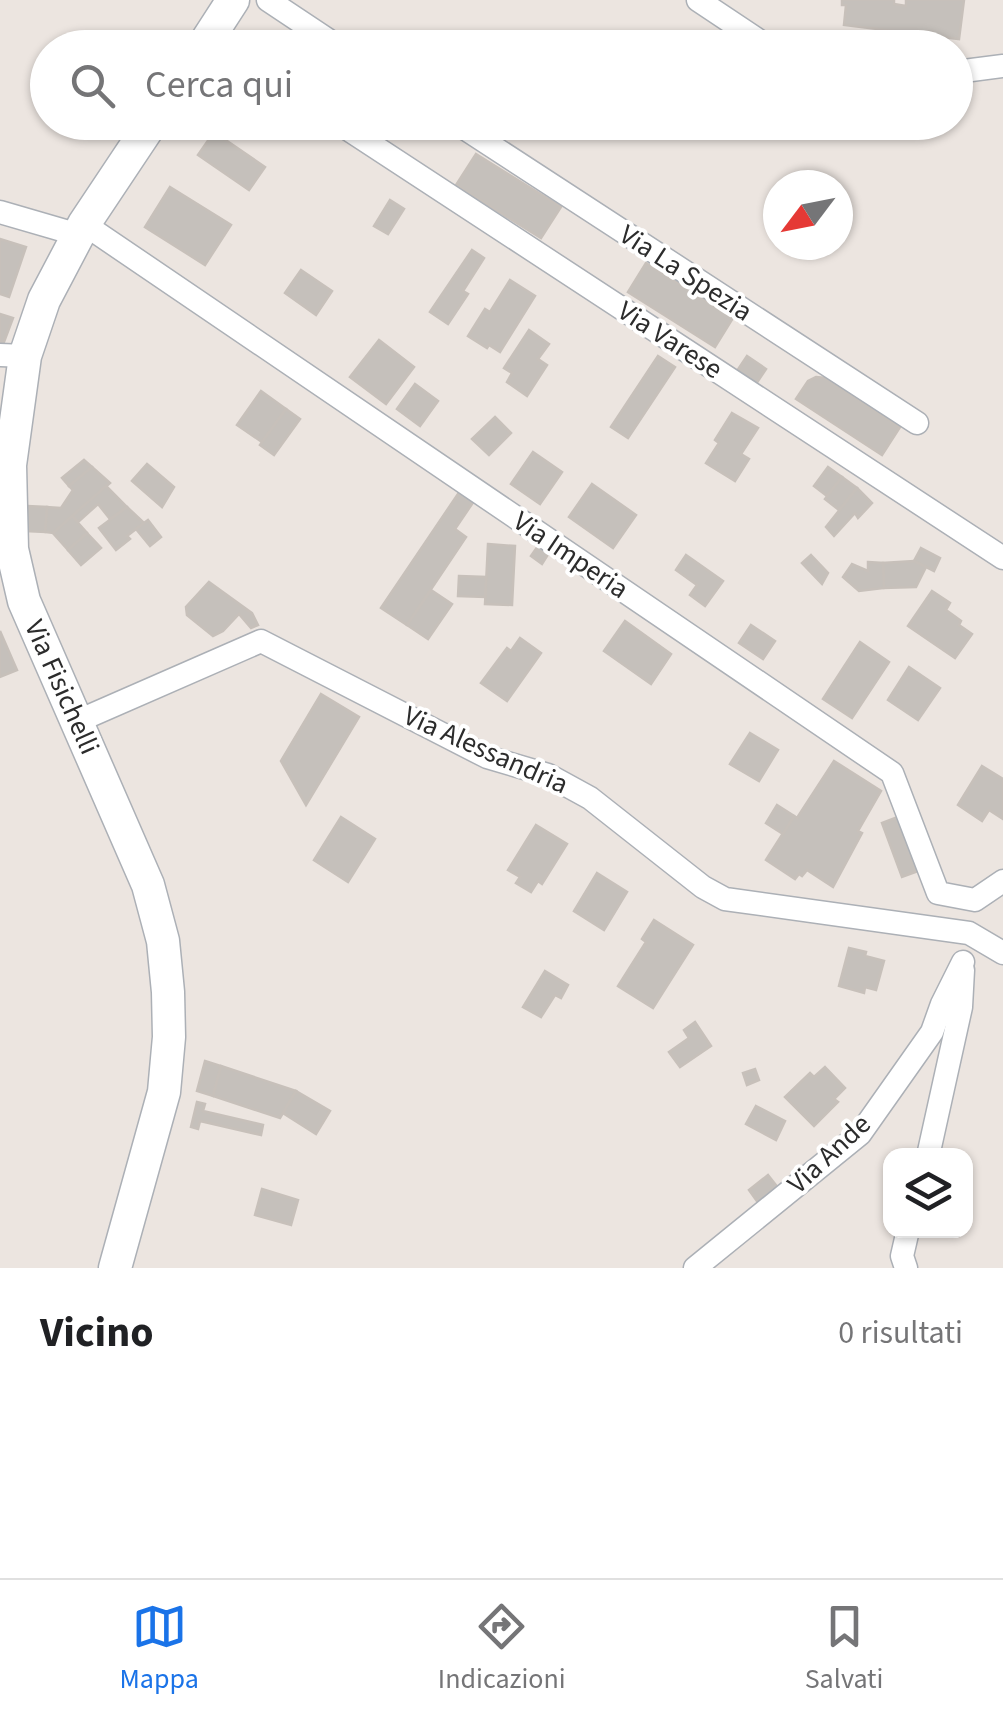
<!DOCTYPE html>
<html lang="it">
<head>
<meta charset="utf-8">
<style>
	body { margin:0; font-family:"Source Sans 3",sans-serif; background:#f6f6f6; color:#202124 }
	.controls { position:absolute; right:30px; bottom:30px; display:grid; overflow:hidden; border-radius:20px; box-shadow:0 2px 8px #0004 }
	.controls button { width:90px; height:90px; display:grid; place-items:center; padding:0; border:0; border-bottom:2px solid #e0e0e0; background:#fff; color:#202124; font:50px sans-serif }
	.compass { position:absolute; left:763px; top:170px; width:90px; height:90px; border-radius:50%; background:#fff; box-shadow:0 2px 8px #0004; rotate:238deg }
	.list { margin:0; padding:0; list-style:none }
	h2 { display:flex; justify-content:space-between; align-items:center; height:130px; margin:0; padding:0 40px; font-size:42px }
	h2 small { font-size:32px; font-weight:400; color:#757577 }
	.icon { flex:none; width:55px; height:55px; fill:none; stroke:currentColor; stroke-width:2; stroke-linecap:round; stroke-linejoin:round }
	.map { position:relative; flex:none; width:1003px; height:1268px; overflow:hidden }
	.search { position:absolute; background:#fff; box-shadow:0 2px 8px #0004; left:30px; right:30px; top:30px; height:110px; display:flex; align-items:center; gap:25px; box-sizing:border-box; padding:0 35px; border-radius:55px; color:#757577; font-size:38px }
	.sheet { height:310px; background:#fff }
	nav { display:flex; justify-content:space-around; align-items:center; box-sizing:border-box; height:140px; border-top:2px solid #e0e0e0; background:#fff; font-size:28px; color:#757577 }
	nav a { display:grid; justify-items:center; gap:5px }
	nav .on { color:#1a73e8 }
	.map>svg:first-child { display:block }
	.building { fill:#c5c0bb; stroke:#c7c0ba; stroke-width:2.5 }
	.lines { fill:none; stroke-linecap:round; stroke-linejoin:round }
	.street-casing { stroke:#acb0b6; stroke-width:25 }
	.secondary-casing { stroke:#acb0b6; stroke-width:35 }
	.street { stroke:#fff; stroke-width:22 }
	.secondary { stroke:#fff; stroke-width:32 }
	.labels { text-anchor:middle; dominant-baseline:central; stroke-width:8; stroke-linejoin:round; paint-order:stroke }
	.street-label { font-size:28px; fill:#2c2c2c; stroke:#fff }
</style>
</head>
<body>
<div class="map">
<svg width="1003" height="1268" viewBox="0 0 1003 1268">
	<rect width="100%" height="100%" fill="#ece5e0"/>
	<g class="building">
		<path d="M842,0H894V4L906,6V0H964L959,39L844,25L846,5H842Z"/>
		<path d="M214,132L265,167L249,190L198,155Z"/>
		<path d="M476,154L561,207L541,238L456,185Z"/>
		<path d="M170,187L231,225L205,265L145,227Z"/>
		<path d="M390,200L404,209L388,234L374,226Z"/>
		<path d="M0,239L26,247L9,297L0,294Z"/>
		<path d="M472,250L484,258L463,291L468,294L448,324L430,312Z"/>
		<path d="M646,263L733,318L715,347L628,292Z"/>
		<path d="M301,270L332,291L316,315L285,293Z"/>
		<path d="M510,280L535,296L500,352L489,345L487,348L468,336L485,309L490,312Z"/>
		<path d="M0,314L13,318L4,342L0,343Z"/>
		<path d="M529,330L549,344L538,359L547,365L527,396L507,382L512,373L504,368Z"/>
		<path d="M379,340L414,367L386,404L350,377Z"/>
		<path d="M658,356L675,367L628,438L611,427Z"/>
		<path d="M747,356L766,369L756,384L737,371Z"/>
		<path d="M816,377L826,378L900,427L882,455L796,399L808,381Z"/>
		<path d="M415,384L438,401L420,426L397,409Z"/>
		<path d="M261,391L286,409L262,442L237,425Z"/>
		<path d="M286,409L300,419L274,455L260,445Z"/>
		<path d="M732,413L758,428L741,454L749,459L735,481L706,463L719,443L715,440Z"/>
		<path d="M495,417L511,433L489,455L472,439Z"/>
		<path d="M533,452L562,472L540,504L511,484Z"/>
		<path d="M84,460L92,467L69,486L62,478Z"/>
		<path d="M147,464L174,487L162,507L132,481Z"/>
		<path d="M92,467L110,483L53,533L45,532L47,507L61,508L73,490L69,486Z"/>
		<path d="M828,467L842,477L827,496L814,486Z"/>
		<path d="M842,477L857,488L839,510L825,499Z"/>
		<path d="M592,484L636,515L613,548L569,517Z"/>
		<path d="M106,486L127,507L110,519L98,504L78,522L72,516Z"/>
		<path d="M857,488L872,503L858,518L855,513L834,536L826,527Z"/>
		<path d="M460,491L474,501L455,529L466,537L407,625L381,608Z"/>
		<path d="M27,506L47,507L45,532L26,531Z"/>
		<path d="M127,507L144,523L127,536L130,539L116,550L99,528Z"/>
		<path d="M72,516L87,533L68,550L53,533Z"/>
		<path d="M148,520L161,537L150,546L136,529Z"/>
		<path d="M87,533L101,548L81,565L68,550Z"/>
		<path d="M488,544L515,546L512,605L485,604Z"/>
		<path d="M538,546L549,553L542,564L531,556Z"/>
		<path d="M921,548L940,558L934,571L914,561Z"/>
		<path d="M686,555L723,581L705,606L690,595L697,585L676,570Z"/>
		<path d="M811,555L828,573L822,584L802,563Z"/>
		<path d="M914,561L926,567L916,587L884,588L883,563Z"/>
		<path d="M868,562L883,563L884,588L859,591L843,577L852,564L868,571Z"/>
		<path d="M459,576L486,577L485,597L458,596Z"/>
		<path d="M209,582L252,613L258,625L251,628L239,614L223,631L213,636L187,615L186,607Z"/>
		<path d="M431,590L452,604L428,639L407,625Z"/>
		<path d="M932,591L950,603L946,610L961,621L959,625L972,634L955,658L908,626Z"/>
		<path d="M625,621L671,654L651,684L604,651Z"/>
		<path d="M751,625L775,641L763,659L739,643Z"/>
		<path d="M0,631L17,670L0,677Z"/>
		<path d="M520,638L541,653L507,701L481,683L507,648L511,651Z"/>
		<path d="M860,642L889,662L852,718L823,699Z"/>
		<path d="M909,667L940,688L918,720L888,700Z"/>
		<path d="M321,694L359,717L306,805L281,761Z"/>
		<path d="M750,733L778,750L759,781L730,764Z"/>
		<path d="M834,761L881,791L858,831L862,833L833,887L807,870L802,876L799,874L795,879L766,860L794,816L797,818Z"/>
		<path d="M982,766L1003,779V819L989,810L982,821L958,805Z"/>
		<path d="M777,805L794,816L783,834L766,823Z"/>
		<path d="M900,816L921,870L902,877L882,823Z"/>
		<path d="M341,817L375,839L348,882L314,860Z"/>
		<path d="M536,825L567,844L542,884L538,881L531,892L516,883L520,877L508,870Z"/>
		<path d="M597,873L627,892L604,930L574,911Z"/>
		<path d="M654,920L693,945L653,1008L618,986L646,942L642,939Z"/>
		<path d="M849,948L866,952L865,956L884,961L876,990L865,987L864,993L839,986Z"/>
		<path d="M545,971L568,985L561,998L555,995L541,1017L523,1007Z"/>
		<path d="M695,1022L711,1046L680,1067L669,1052L689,1038L684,1030Z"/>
		<path d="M205,1061L221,1066L213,1096L197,1091Z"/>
		<path d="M221,1066L296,1091L280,1118L213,1096Z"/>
		<path d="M825,1067L845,1088L834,1099L838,1102L814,1126L785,1097L810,1073L814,1077Z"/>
		<path d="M755,1069L759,1080L747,1085L743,1073Z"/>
		<path d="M296,1091L330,1111L316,1134L283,1113Z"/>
		<path d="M197,1102L205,1104L203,1111L263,1125L261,1135L200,1121L198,1129L191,1127Z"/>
		<path d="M756,1106L785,1121L776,1140L746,1124Z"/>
		<path d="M768,1175L779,1189L759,1204L749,1190Z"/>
		<path d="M262,1189L298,1200L291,1225L255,1215Z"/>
	</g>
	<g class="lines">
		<defs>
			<g id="street">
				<path d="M268,0L340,48"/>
				<path d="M698,0L770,48"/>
				<path d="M956,72L1003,66"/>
				<path d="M337,122L1003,558"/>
				<path d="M455,122L917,423"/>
				<path d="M0,212L79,235"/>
				<path d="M84,224L892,773L938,893L975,900L1003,881"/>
				<path d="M0,355L25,356"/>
				<path d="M78,721L261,641L487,757L548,775L590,798L703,887L725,899L969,933L1003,953"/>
				<path d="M928,1156L961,1007L963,970"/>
				<path d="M695,1268L860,1134L932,1032L942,1004L963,962"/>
				<path d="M906,1268L902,1256L908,1230"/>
			</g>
			<g id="secondary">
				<path d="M202,48L233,0"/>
				<path d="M115,1268L164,1092L169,1037L168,992L163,941L148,885L24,601L12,549L10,465L25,356L44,300L84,224L152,122"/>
			</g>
		</defs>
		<use href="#street" class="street-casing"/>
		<use href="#secondary" class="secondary-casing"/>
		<use href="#street" class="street"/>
		<use href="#secondary" class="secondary"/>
	</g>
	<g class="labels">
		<g class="street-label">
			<text transform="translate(686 273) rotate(33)">Via La Spezia</text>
			<text transform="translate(670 340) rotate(33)">Via Varese</text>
			<text transform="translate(571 555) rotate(34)">Via Imperia</text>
			<text transform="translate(62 687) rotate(66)">Via Fisichelli</text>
			<text transform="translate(486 750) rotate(24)">Via Alessandria</text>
			<text transform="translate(829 1154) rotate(-43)">Via Ande</text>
		</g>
	</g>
</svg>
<div class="controls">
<button><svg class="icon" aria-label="layers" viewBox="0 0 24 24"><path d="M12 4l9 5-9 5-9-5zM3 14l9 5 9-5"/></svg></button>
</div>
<svg class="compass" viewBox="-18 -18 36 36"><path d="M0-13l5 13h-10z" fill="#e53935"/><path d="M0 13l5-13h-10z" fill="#757577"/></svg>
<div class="search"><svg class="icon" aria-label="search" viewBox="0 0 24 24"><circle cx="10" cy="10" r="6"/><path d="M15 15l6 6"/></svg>Cerca qui</div>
</div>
<section class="sheet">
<h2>Vicino<small>0 risultati</small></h2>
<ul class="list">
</ul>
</section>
<nav>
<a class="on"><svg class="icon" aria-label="map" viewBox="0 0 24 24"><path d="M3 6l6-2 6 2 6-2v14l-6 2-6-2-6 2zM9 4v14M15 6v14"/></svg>Mappa</a>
<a><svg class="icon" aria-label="directions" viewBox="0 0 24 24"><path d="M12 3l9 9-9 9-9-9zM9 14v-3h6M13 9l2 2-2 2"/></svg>Indicazioni</a>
<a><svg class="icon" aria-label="saved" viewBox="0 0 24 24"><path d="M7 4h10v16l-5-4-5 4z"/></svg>Salvati</a>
</nav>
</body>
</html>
